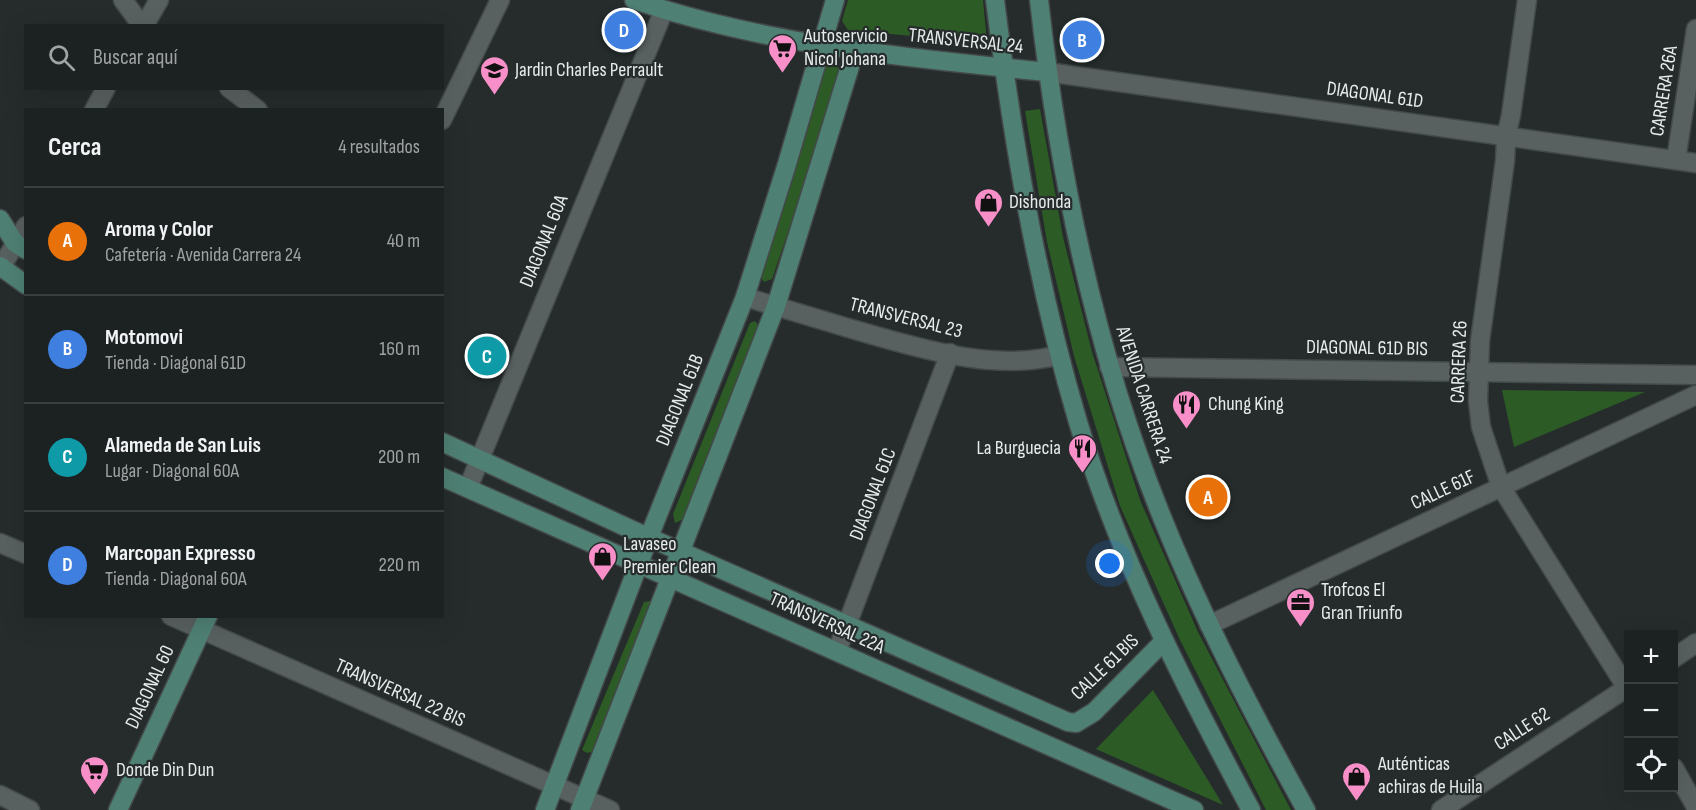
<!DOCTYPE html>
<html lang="es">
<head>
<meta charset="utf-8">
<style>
	body { margin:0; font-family:"Sofia Sans Condensed",sans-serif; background:#25292a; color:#f1f3f6 }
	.controls { position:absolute; right:18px; bottom:18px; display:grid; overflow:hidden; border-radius:0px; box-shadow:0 6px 24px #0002 }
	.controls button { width:54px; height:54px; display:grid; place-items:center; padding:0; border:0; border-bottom:2px solid #3a3e3f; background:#1c2121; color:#f1f3f6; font:30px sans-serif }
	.you { position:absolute; left:1110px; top:564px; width:21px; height:21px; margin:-15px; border:4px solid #fff; border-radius:50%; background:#1a73e8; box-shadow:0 0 0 9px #1a73e833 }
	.badge { display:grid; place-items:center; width:39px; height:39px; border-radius:50%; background:#f98fc8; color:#fff; font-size:20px; font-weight:700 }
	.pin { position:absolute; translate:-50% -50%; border:3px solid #fff; box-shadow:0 2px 6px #0006 }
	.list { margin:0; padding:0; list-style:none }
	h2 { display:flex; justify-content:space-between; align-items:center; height:78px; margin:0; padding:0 24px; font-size:26px }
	h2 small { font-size:20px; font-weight:400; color:#a0a3a5 }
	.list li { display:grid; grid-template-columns:39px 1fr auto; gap:18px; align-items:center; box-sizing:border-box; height:108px; padding:0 24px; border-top:2px solid #3a3e3f }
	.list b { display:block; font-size:22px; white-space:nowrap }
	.list p { margin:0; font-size:20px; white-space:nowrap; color:#a0a3a5 }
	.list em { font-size:20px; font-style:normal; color:#a0a3a5 }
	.icon { flex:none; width:33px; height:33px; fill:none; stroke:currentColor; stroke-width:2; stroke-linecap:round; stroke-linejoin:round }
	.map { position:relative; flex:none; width:1696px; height:810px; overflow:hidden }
	.search { position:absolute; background:#1c2121; box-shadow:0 6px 24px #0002; left:24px; top:24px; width:420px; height:66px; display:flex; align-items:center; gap:15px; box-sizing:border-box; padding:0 21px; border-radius:0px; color:#a0a3a5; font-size:22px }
	.panel { position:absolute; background:#1c2121; box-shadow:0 6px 24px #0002; left:24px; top:108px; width:420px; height:510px; border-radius:0px }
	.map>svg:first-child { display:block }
	.green { fill:#2d5b25 }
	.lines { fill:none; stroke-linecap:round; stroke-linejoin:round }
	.street-casing { stroke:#434849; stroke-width:21 }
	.secondary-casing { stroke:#434849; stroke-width:21 }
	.street { stroke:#596060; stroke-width:18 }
	.secondary { stroke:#4f8074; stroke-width:18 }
	.labels { text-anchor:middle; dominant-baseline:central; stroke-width:4.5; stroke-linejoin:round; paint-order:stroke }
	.poi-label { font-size:20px; fill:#e7ebec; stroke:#262c2c; text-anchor:start }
	.street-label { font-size:20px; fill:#e7ebec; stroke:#262c2c }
</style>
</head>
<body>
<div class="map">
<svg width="1696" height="810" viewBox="0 0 1696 810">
	<rect width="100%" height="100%" fill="#262c2c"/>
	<g class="green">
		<path d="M848,0H983L987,43L848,30L842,21Z"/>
		<path d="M825,66L844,68L772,279L764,282L760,276Z"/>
		<path d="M1040,109L1063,237L1092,352L1140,500L1198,632L1291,810H1266L1180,640L1120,506L1074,356L1047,242L1025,111Z"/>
		<path d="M755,321L758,325L684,519L675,523L673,514L750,323Z"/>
		<path d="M1502,390L1645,392L1514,447Z"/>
		<path d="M651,601L654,607L595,751L587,753L582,750L644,602Z"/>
		<path d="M1153,690L1223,805L1096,749Z"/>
	</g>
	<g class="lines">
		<defs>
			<g id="street">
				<path d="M123,0L142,26"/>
				<path d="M1527,0L1511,115L1506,137L1505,161L1480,341L1478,401L1481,427L1501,487L1628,690"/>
				<path d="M144,26L159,0"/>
				<path d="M1047,72L1696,163"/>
				<path d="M229,88L258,110"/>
				<path d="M94,110L106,88"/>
				<path d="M442,120L500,0"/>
				<path d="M1676,160L1696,29"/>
				<path d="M0,269L26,226"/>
				<path d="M745,297C778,307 812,317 845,327C910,346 993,373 1059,355"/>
				<path d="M1109,367L1696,375"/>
				<path d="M468,488L664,10"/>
				<path d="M0,543L26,554"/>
				<path d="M171,616L610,810"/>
				<path d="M1209,625L1696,395"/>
				<path d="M837,651L950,353"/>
				<path d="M1674,658L1696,643"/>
				<path d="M1674,768L1696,807"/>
				<path d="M0,795L30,810"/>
				<path d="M1441,810L1628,687"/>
			</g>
			<g id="secondary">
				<path d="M634,0C767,45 907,58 1047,72"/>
				<path d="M995,0C1013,143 1037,284 1078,422C1119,558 1184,685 1251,810"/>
				<path d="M1039,0C1059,177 1096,357 1164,522C1204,621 1254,716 1306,810"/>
				<path d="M0,219L15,243L26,250"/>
				<path d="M0,266L26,285"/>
				<path d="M442,442L641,534L1068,722L1076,723L1094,712L1164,641"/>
				<path d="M442,477L1194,810"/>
				<path d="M118,810L208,616"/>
				<path d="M545,810L649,537L745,297L787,164L835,0"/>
				<path d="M580,810L776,306L855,50"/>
			</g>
		</defs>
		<use href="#street" class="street-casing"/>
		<use href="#secondary" class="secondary-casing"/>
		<use href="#street" class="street"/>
		<use href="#secondary" class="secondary"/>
	</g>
	<defs>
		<symbol id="supermarket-pin" viewBox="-11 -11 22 30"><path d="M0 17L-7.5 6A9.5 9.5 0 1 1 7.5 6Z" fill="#f98fc8" stroke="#262c2c"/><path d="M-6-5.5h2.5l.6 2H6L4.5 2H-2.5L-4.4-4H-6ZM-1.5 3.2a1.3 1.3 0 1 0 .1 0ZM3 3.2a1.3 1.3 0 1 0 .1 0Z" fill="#111"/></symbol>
		<symbol id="school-pin" viewBox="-11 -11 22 30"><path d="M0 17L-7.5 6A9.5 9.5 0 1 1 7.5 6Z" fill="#f98fc8" stroke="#262c2c"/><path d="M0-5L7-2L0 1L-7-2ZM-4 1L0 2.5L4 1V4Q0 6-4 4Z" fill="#111"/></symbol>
		<symbol id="shop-pin" viewBox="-11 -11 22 30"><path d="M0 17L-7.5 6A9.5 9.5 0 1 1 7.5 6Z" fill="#f98fc8" stroke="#262c2c"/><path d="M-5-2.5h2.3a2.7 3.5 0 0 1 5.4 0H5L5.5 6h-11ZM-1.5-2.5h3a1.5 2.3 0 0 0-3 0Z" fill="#111"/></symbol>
		<symbol id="restaurant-pin" viewBox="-11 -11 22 30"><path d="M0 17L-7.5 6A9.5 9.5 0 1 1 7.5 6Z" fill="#f98fc8" stroke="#262c2c"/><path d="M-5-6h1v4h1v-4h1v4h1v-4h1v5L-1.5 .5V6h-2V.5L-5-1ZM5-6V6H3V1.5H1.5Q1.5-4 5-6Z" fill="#111"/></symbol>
		<symbol id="office-pin" viewBox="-11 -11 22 30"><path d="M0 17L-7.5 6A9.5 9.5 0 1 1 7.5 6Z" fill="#f98fc8" stroke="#262c2c"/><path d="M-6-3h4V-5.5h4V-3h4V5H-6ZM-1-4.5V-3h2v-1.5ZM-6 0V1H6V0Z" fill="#111"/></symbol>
	</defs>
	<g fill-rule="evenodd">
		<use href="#supermarket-pin" x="766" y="32" width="33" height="45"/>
		<use href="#school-pin" x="478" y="54" width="33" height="45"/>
		<use href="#shop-pin" x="972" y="186" width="33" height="45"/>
		<use href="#restaurant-pin" x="1170" y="388" width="33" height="45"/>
		<use href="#restaurant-pin" x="1066" y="432" width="33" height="45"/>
		<use href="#shop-pin" x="586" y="540" width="33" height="45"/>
		<use href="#office-pin" x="1284" y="586" width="33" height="45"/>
		<use href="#supermarket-pin" x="78" y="754" width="33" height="45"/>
		<use href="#shop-pin" x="1340" y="760" width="33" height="45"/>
	</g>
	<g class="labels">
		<g class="poi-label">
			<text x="804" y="36">Autoservicio<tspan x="804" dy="23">Nicol Johana</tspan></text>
			<text x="515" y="70">Jardin Charles Perrault</text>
			<text x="1009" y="202">Dishonda</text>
			<text x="1208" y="404">Chung King</text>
			<text x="1061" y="448" text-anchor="end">La Burguecia</text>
			<text x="623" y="544">Lavaseo<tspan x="623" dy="23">Premier Clean</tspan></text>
			<text x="1321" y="590">Trofcos El<tspan x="1321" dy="23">Gran Triunfo</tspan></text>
			<text x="1378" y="764">Auténticas<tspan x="1378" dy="23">achiras de Huila</tspan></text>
			<text x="116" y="770">Donde Din Dun</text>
		</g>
		<g class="street-label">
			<text transform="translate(966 41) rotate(6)">TRANSVERSAL 24</text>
			<text transform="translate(1664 91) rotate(-81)">CARRERA 26A</text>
			<text transform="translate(1375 95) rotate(8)">DIAGONAL 61D</text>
			<text transform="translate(544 241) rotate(-68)">DIAGONAL 60A</text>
			<text transform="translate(906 318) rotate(14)">TRANSVERSAL 23</text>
			<text transform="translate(1367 348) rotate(1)">DIAGONAL 61D BIS</text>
			<text transform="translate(1459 362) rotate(-88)">CARRERA 26</text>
			<text transform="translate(1144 395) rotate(72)">AVENIDA CARRERA 24</text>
			<text transform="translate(680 400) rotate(-68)">DIAGONAL 61B</text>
			<text transform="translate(1443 490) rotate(-25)">CALLE 61F</text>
			<text transform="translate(873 494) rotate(-69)">DIAGONAL 61C</text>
			<text transform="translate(827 623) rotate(24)">TRANSVERSAL 22A</text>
			<text transform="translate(1105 667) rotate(-44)">CALLE 61 BIS</text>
			<text transform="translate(150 687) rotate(-65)">DIAGONAL 60</text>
			<text transform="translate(400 693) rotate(24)">TRANSVERSAL 22 BIS</text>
			<text transform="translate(1522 729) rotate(-33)">CALLE 62</text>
		</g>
	</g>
</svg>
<div class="controls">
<button>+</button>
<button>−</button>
<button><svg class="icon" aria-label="locate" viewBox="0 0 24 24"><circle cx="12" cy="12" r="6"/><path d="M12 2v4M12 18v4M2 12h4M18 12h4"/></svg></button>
</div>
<div class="you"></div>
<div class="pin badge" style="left:1208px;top:497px;background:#e8710a">A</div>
<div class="pin badge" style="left:1082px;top:40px;background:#3f7fe0">B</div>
<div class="pin badge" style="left:487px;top:356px;background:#0f9aa8">C</div>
<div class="pin badge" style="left:624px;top:30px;background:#3f7fe0">D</div>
<div class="search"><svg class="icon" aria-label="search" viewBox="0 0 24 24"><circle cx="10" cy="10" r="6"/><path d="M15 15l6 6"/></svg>Buscar aquí</div>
<section class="panel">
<h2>Cerca<small>4 resultados</small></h2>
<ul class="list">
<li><span class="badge" style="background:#e8710a">A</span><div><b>Aroma y Color</b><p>Cafetería · Avenida Carrera 24</p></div><em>40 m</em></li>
<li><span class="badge" style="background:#3f7fe0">B</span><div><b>Motomovi</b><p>Tienda · Diagonal 61D</p></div><em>160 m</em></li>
<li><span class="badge" style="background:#0f9aa8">C</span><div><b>Alameda de San Luis</b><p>Lugar · Diagonal 60A</p></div><em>200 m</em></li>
<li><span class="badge" style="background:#3f7fe0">D</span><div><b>Marcopan Expresso</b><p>Tienda · Diagonal 60A</p></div><em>220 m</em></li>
</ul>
</section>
</div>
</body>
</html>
